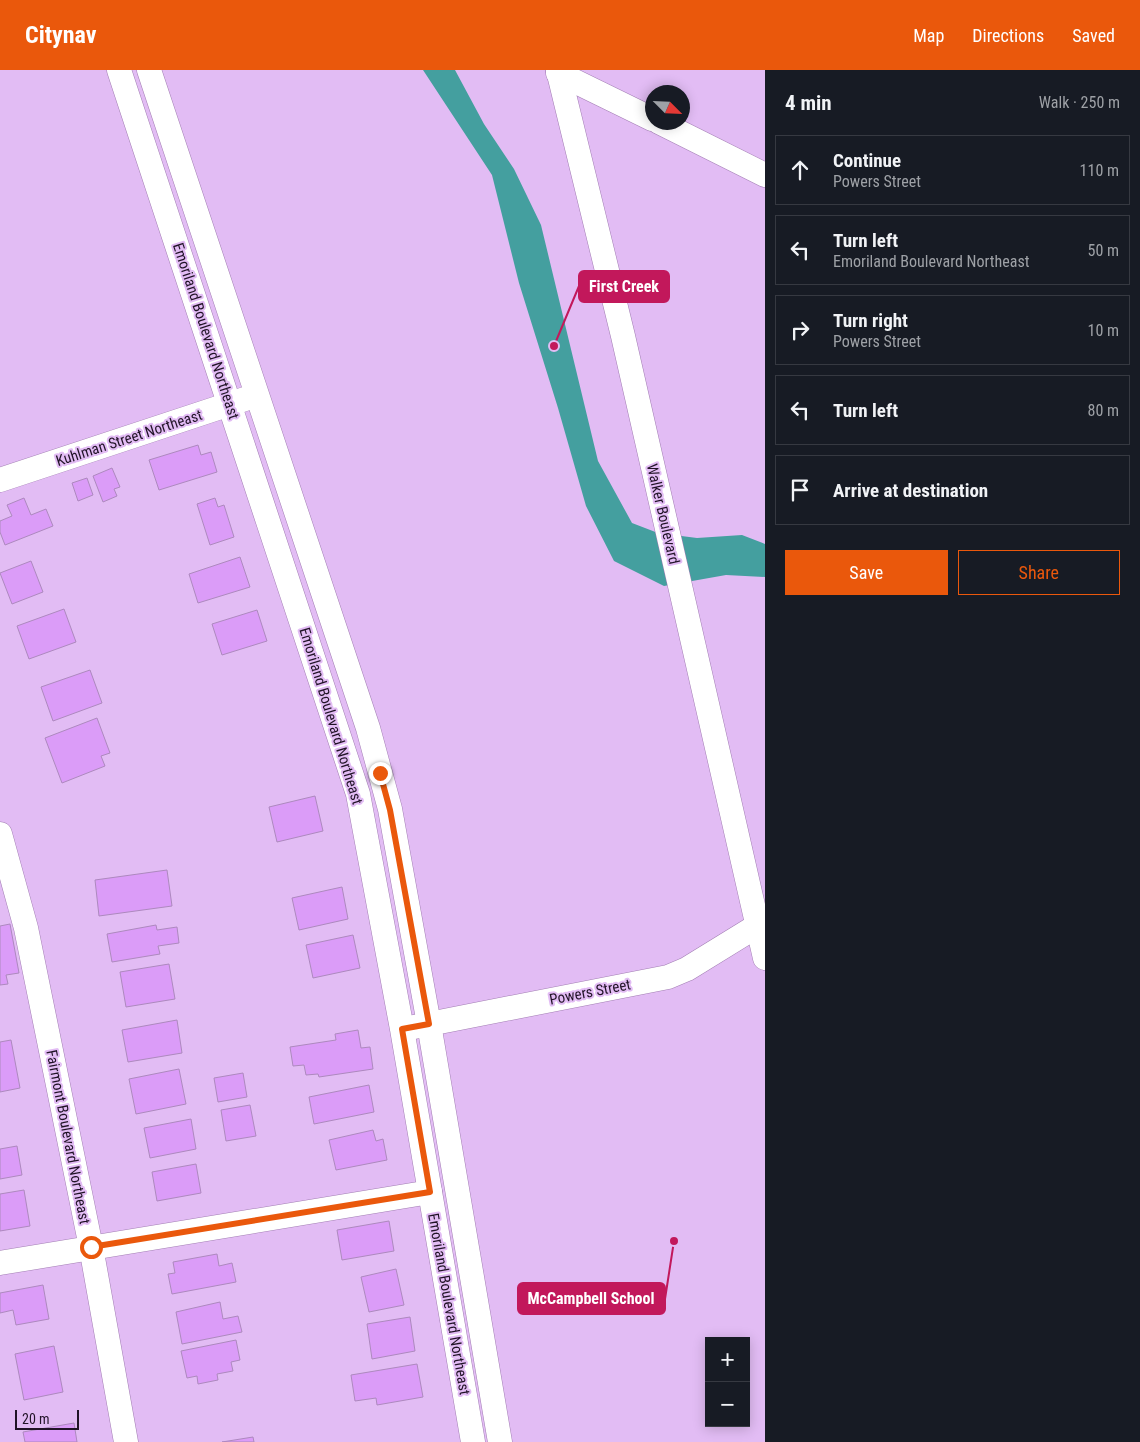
<!DOCTYPE html>
<html lang="en">
<head>
<meta charset="utf-8">
<style>
	body { margin:0; font-family:"Roboto Condensed",sans-serif; background:#20242c; color:#f1f3f6 }
	.controls { position:absolute; right:15px; bottom:15px; display:grid; overflow:hidden; border-radius:0px; box-shadow:0 2px 12px #0003 }
	.controls button { width:45px; height:45px; display:grid; place-items:center; padding:0; border:0; border-bottom:1px solid #363941; background:#171b24; color:#f1f3f6; font:25px sans-serif }
	.compass { position:absolute; left:645px; top:15px; width:45px; height:45px; border-radius:50%; background:#171b24; box-shadow:0 2px 12px #0003; rotate:114deg }
	.scale { position:absolute; left:15px; bottom:12px; width:64px; box-sizing:border-box; padding-left:5px; border:2px solid #211327; border-top:0; font-size:14px; line-height:18px; white-space:nowrap; color:#211327; -webkit-text-stroke:4px #e2bcf4; paint-order:stroke }
	.stop { position:absolute; width:15px; height:15px; margin:-11px; border:4px solid #ea580c; border-radius:50%; background:#fff }
	.stop.end { background:#ea580c; border-color:#fff; box-shadow:0 1px 5px #0008 }
	.list { margin:0; padding:0; list-style:none }
	h2 { display:flex; justify-content:space-between; align-items:center; height:65px; margin:0; padding:0 20px; font-size:21px }
	h2 small { font-size:16px; font-weight:400; color:#9ea1a6 }
	.list li { display:grid; grid-template-columns:32px 1fr auto; gap:15px; align-items:center; box-sizing:border-box; height:70px; margin:0 10px 10px; padding:0 10px; border:1px solid #363941; border-radius:0px }
	.list b { display:block; font-size:19px; white-space:nowrap }
	.list p { margin:0; font-size:16px; white-space:nowrap; color:#9ea1a6 }
	.list em { font-size:16px; font-style:normal; color:#9ea1a6 }
	.actions { display:flex; gap:10px; padding:15px 20px }
	.actions a { flex:1; padding:11px 0; border:1px solid #ea580c; border-radius:0px; text-align:center; font-size:18px; color:#ea580c }
	.actions .main { background:#ea580c; color:#fff }
	.icon { flex:none; width:28px; height:28px; fill:none; stroke:currentColor; stroke-width:2; stroke-linecap:round; stroke-linejoin:round }
	.map { position:relative; flex:none; width:765px; height:1372px; overflow:hidden }
	header { display:flex; align-items:center; gap:30px; box-sizing:border-box; height:70px; padding:0 25px; background:#ea580c; color:#fff }
	header strong { font-size:24px }
	nav { display:flex; gap:28px; margin-inline-start:auto; font-size:18px }
	main { display:flex }
	aside { flex:1; background:#171b24 }
	.map>svg:first-child { display:block }
	.water { fill:#449f9f }
	.building { fill:#db9cf8; stroke:#ad89be }
	.lines { fill:none; stroke-linecap:round; stroke-linejoin:round }
	.minor-casing { stroke:#a27eb3; stroke-width:25 }
	.minor { stroke:#fff; stroke-width:24 }
	.route { stroke:#ea580c; stroke-width:6 }
	.labels { text-anchor:middle; dominant-baseline:central; stroke-width:4; stroke-linejoin:round; paint-order:stroke }
	.street-label { font-size:15px; fill:#211327; stroke:#e2bcf4 }
	.leader { fill:none; stroke:#c2185b; stroke-width:2 }
	.callout-dot { fill:#c2185b; stroke:#e2bcf4; stroke-width:2 }
	.callout { fill:#c2185b; stroke:#c2185b; stroke-width:2 }
	.callout-label { font-size:16px; text-anchor:middle; font-weight:bold; fill:#fff }
</style>
</head>
<body>
<header>
<strong>Citynav</strong>
<nav><a>Map</a><a>Directions</a><a>Saved</a></nav>
</header>
<main>
<div class="map">
<svg width="765" height="1372" viewBox="0 0 765 1372">
	<rect width="100%" height="100%" fill="#e2bcf4"/>
	<path class="water" d="M423,0H455L484,54L514,99L541,155L598,391L632,453L658,463L697,468L742,465L765,474V507L726,505L664,516L614,491L586,436L558,338L519,213L492,105Z"/>
	<g class="building">
		<path d="M198,375L201,385L211,382L217,402L159,420L149,390Z"/>
		<path d="M112,398L120,417L114,419L117,426L103,432L93,406Z"/>
		<path d="M87,408L93,425L78,431L72,413Z"/>
		<path d="M24,428L31,445L46,439L53,456L5,475L0,462V451L12,446L7,435Z"/>
		<path d="M215,428L218,437L224,435L234,467L210,475L197,434Z"/>
		<path d="M240,487L250,517L198,533L189,504Z"/>
		<path d="M31,491L43,522L12,534L0,503Z"/>
		<path d="M64,539L76,572L29,589L17,556Z"/>
		<path d="M257,540L267,571L222,585L212,554Z"/>
		<path d="M90,600L102,633L53,651L41,617Z"/>
		<path d="M97,648L110,683L101,686L105,696L62,713L45,668Z"/>
		<path d="M315,726L323,761L277,772L269,737Z"/>
		<path d="M167,800L172,836L99,846L95,810Z"/>
		<path d="M342,817L348,849L299,860L292,828Z"/>
		<path d="M10,854L19,903L6,905L8,914L0,915V856Z"/>
		<path d="M156,855L157,860L177,857L179,873L158,876L160,884L112,892L107,864Z"/>
		<path d="M353,865L360,898L313,908L306,875Z"/>
		<path d="M169,894L175,929L126,937L120,902Z"/>
		<path d="M177,950L182,983L128,992L122,960Z"/>
		<path d="M358,960L361,978L370,977L373,999L319,1007L318,1004L306,1005L304,995L293,996L290,977L336,970L335,964Z"/>
		<path d="M11,970L20,1018L0,1022V972Z"/>
		<path d="M179,999L186,1034L136,1044L129,1009Z"/>
		<path d="M243,1003L247,1027L218,1032L214,1008Z"/>
		<path d="M369,1015L374,1042L314,1054L309,1027Z"/>
		<path d="M250,1035L256,1066L226,1071L221,1040Z"/>
		<path d="M191,1049L196,1079L150,1088L144,1058Z"/>
		<path d="M373,1060L376,1071L383,1069L387,1090L336,1100L329,1070Z"/>
		<path d="M17,1076L22,1105L0,1109V1079Z"/>
		<path d="M196,1094L201,1123L157,1131L152,1102Z"/>
		<path d="M24,1120L30,1156L0,1161V1124Z"/>
		<path d="M389,1151L394,1181L342,1190L337,1160Z"/>
		<path d="M217,1184L219,1196L232,1193L236,1212L172,1224L168,1204L175,1203L173,1192Z"/>
		<path d="M396,1199L404,1235L369,1242L361,1207Z"/>
		<path d="M43,1215L49,1249L16,1255L13,1240L0,1243V1223Z"/>
		<path d="M220,1232L223,1249L238,1246L242,1262L182,1274L176,1242Z"/>
		<path d="M410,1247L415,1281L372,1289L367,1254Z"/>
		<path d="M236,1270L240,1290L231,1292L233,1301L217,1304L218,1310L198,1314L197,1306L187,1308L181,1281Z"/>
		<path d="M54,1276L63,1322L24,1330L15,1284Z"/>
		<path d="M417,1294L423,1327L377,1335L376,1328L355,1331L351,1305Z"/>
		<path d="M74,1353L77,1372H25L23,1362Z"/>
		<path d="M253,1367L254,1372H222Z"/>
	</g>
	<g class="lines">
		<defs>
			<g id="minor">
				<path d="M119,0L358,724L402,959L473,1372"/>
				<path d="M149,0L368,658L390,739L429,954L500,1372"/>
				<path d="M558,0L623,266L765,888"/>
				<path d="M558,3L652,49"/>
				<path d="M659,52L765,105"/>
				<path d="M0,410L245,329"/>
				<path d="M0,764L26,858L91,1177L126,1372"/>
				<path d="M414,957L668,907L687,899L765,851"/>
				<path d="M0,1193L430,1122"/>
			</g>
		</defs>
		<use href="#minor" class="minor-casing"/>
		<use href="#minor" class="minor"/>
	</g>
	<g class="lines">
		<path class="route" d="M91,1177L430,1122L402,959L429,954L390,740L380,703"/>
	</g>
	<g class="labels">
		<g class="street-label">
			<text transform="translate(206 261) rotate(72)">Emoriland Boulevard Northeast</text>
			<text transform="translate(129 368) rotate(-18)">Kuhlman Street Northeast</text>
			<text transform="translate(663 444) rotate(77)">Walker Boulevard</text>
			<text transform="translate(331 646) rotate(73)">Emoriland Boulevard Northeast</text>
			<text transform="translate(590 922) rotate(-11)">Powers Street</text>
			<text transform="translate(68 1067) rotate(79)">Fairmont Boulevard Northeast</text>
			<text transform="translate(449 1234) rotate(80)">Emoriland Boulevard Northeast</text>
		</g>
	</g>
	<path class="leader" d="M554 276L579 216M674 1171L665 1229"/>
	<g class="callout-dot">
		<circle cx="554" cy="276" r="5"/>
		<circle cx="674" cy="1171" r="5"/>
	</g>
	<g class="callout">
		<rect x="579" y="201" width="90" height="31" rx="5"/>
		<rect x="518" y="1213" width="147" height="31" rx="5"/>
	</g>
	<g class="callout-label">
		<text x="624" y="222">First Creek</text>
		<text x="591" y="1234">McCampbell School</text>
	</g>
</svg>
<div class="controls">
<button>+</button>
<button>−</button>
</div>
<svg class="compass" viewBox="-18 -18 36 36"><path d="M0-13l5 13h-10z" fill="#e53935"/><path d="M0 13l5-13h-10z" fill="#9ea1a6"/></svg>
<div class="scale">20 m</div>
<div class="stop" style="left:91px;top:1177px"></div>
<div class="stop end" style="left:380px;top:703px"></div>
</div>
<aside>
<h2>4 min<small>Walk · 250 m</small></h2>
<ul class="list">
<li><svg class="icon" aria-label="ahead" viewBox="0 0 24 24"><path d="M12 20V5M6 11l6-6 6 6"/></svg><div><b>Continue</b><p>Powers Street</p></div><em>110 m</em></li>
<li><svg class="icon" aria-label="left" viewBox="0 0 24 24"><path d="M17 20v-9H6M10 6l-5 5 5 5"/></svg><div><b>Turn left</b><p>Emoriland Boulevard Northeast</p></div><em>50 m</em></li>
<li><svg class="icon" aria-label="right" viewBox="0 0 24 24"><path d="M7 20v-9h11M14 6l5 5-5 5"/></svg><div><b>Turn right</b><p>Powers Street</p></div><em>10 m</em></li>
<li><svg class="icon" aria-label="left" viewBox="0 0 24 24"><path d="M17 20v-9H6M10 6l-5 5 5 5"/></svg><div><b>Turn left</b></div><em>80 m</em></li>
<li><svg class="icon" aria-label="arrive" viewBox="0 0 24 24"><path d="M6 21V4h12l-3 4 3 4H6"/></svg><div><b>Arrive at destination</b></div></li>
</ul>
<div class="actions"><a class="main">Save</a><a>Share</a></div>
</aside>
</main>
</body>
</html>
